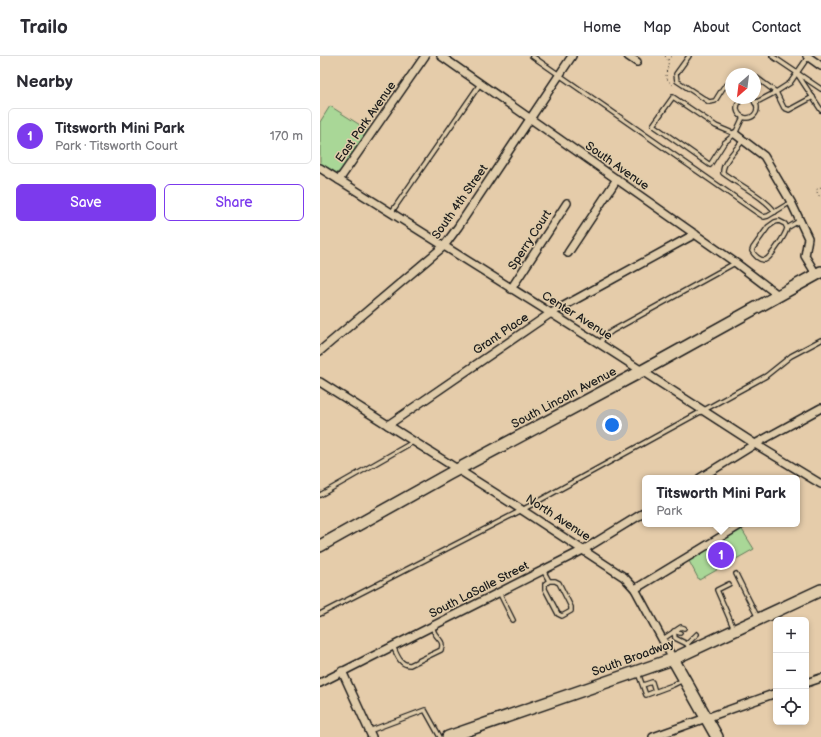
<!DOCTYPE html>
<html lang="en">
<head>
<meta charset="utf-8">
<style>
	body { margin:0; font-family:"Balsamiq Sans",sans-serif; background:#f2f2f3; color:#2b2b33 }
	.controls { position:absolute; right:12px; bottom:12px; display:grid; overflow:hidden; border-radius:6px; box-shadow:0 2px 6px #0003 }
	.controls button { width:36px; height:36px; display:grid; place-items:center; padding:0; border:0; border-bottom:1px solid #e1e1e2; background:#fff; color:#2b2b33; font:20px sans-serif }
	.compass { position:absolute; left:405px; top:12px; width:36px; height:36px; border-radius:50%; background:#fff; box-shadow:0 2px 6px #0003; rotate:208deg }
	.you { position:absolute; left:292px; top:369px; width:14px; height:14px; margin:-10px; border:3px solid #fff; border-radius:50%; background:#1a73e8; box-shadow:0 0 0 6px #1a73e833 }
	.badge { display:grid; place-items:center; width:26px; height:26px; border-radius:50%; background:#7c3aed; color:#fff; font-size:13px; font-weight:700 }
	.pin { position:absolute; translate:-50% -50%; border:2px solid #fff; box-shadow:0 1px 4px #0006 }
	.popup { position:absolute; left:322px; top:419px; width:158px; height:52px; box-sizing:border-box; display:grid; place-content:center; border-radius:6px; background:#fff; filter:drop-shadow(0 1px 3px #0005); font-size:13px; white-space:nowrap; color:#7c7c81 }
	.popup b { font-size:15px; color:#2b2b33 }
	.popup::after { content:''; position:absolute; left:50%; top:100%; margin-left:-8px; border:8px solid transparent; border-top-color:#fff }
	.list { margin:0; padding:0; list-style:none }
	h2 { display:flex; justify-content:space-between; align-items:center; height:52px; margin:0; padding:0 16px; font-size:17px }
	h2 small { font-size:13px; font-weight:400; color:#7c7c81 }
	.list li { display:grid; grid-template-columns:26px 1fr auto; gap:12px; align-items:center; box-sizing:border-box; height:56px; margin:0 8px 8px; padding:0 8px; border:1px solid #e1e1e2; border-radius:6px }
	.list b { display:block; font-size:15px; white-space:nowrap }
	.list p { margin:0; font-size:13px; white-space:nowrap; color:#7c7c81 }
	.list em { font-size:13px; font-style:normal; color:#7c7c81 }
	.actions { display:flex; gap:8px; padding:12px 16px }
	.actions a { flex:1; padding:9px 0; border:1px solid #7c3aed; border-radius:6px; text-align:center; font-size:14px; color:#7c3aed }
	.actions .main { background:#7c3aed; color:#fff }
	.icon { flex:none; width:22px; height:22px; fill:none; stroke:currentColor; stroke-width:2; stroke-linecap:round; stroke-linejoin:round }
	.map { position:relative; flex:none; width:501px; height:681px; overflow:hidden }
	header { display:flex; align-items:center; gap:24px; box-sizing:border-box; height:56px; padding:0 20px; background:#fff; border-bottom:1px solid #e1e1e2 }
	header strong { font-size:19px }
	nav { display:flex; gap:22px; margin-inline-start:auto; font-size:14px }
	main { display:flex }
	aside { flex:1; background:#fff }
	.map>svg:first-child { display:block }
	.green { fill:#a9d797; stroke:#627a5a }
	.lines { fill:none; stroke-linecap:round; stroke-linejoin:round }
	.lane-casing { stroke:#1c1c1c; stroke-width:6 }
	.street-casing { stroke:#1c1c1c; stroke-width:10 }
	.secondary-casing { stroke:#1c1c1c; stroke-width:14 }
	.path { stroke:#1c1c1c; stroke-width:1; stroke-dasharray:1 3; stroke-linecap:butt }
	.lane { stroke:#e0ccaa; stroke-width:3.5 }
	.street { stroke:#e0ccaa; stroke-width:7 }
	.secondary { stroke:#e0ccaa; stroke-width:11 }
	.labels { text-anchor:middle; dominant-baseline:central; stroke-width:3; stroke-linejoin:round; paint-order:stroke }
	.street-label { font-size:12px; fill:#1c1c1c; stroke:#e0ccaa }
</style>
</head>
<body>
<header>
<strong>Trailo</strong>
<nav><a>Home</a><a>Map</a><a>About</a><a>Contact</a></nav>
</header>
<main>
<aside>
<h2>Nearby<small></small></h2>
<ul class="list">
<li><span class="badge">1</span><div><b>Titsworth Mini Park</b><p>Park · Titsworth Court</p></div><em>170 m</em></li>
</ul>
<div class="actions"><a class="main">Save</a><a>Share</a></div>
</aside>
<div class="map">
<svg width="501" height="681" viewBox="0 0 501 681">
	<rect width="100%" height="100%" fill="#e5ccaa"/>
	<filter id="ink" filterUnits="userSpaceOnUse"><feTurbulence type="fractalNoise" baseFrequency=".025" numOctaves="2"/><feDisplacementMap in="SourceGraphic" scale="8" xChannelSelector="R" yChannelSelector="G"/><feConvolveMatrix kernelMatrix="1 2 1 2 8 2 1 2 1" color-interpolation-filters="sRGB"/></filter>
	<g filter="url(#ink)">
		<g class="green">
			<path d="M10,50L48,74L20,115L17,117L0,107V66Z"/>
			<path d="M421,472L434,493L379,524L369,505Z"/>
		</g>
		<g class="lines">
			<defs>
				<g id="lane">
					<path d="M212,0L439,158L444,161L448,160L471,146"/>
					<path d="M369,0L356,18L357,25L389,46L395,45L403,32L411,26"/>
					<path d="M452,0L501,33"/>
					<path d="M478,19L501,54"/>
					<path d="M435,22H437L456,36L470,27L488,1"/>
					<path d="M353,41L396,70L415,78L404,87L390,109L333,69Z"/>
					<circle cx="427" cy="52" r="10"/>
					<path d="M435,47L456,36L464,52L469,54L493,41"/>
					<path d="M415,78L423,61"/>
					<path d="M423,84C417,93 402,106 403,117C419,129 444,141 455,156"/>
					<path d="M71,157L160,28"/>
					<path d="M467,172C466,178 451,202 445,204C440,205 434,199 432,195L433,192L448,171L455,166L459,165L465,168L467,172L479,165"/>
					<path d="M280,288L284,281L292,275L415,207"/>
					<path d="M0,439L93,386"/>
					<path d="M223,514L229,525H235L239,527L251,551V555L242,560L238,558L225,533V528L229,525"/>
					<path d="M416,518L438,562"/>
					<path d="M409,528L397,534L414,573"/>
					<path d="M179,536L193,564"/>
					<path d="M0,558L202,454L446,320L471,300L501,284"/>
					<path d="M360,577L354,575L355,582L367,588L370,594"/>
					<path d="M343,583L361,571L364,572"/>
					<path d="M367,588L377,578"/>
					<path d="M73,590C77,599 80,609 90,609L121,594C124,586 120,585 116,579C114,577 113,573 112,570"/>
					<path d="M318,617L326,639L353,629L363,624"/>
					<path d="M323,629L332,626L335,636"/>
					<path d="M49,675L105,654L120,681"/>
				</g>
				<g id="street">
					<path d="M121,0L416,207L458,239"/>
					<path d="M308,0L317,6"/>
					<path d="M487,0L501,10"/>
					<path d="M415,78L444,100L471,146L488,182L485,200L496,218"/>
					<path d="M0,112L280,288L435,388L501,428"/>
					<path d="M19,124L105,0"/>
					<path d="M248,197L297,123"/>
					<path d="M191,233L247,147"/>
					<path d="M0,295L124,190L138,171L252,0"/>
					<path d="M0,326L202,454L304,521L315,533L353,603"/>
					<path d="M68,369L231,257L375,178"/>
					<path d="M380,422L435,388L501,352"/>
					<path d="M315,533L422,468"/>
					<path d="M22,615L52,681"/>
					<path d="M0,627L263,494L325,456"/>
					<path d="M486,627L501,622"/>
					<path d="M333,681L456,637"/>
				</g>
				<g id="secondary">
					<path d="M0,490L129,418L322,315L501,216"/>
					<path d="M353,603L397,681"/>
					<path d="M128,681L353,603L501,534"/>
				</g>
			</defs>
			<use href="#lane" class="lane-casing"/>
			<use href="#street" class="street-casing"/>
			<use href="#secondary" class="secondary-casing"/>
			<g class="path">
				<path d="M345,0C355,12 337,17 353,29"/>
				<path d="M348,4L352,0"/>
				<path d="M501,131L496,134L499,140L501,139"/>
			</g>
			<use href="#lane" class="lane"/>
			<use href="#street" class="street"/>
			<use href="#secondary" class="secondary"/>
		</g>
	</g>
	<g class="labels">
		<g class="street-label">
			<text transform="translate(46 66) rotate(-55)">East Park Avenue</text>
			<text transform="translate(297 110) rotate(35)">South Avenue</text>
			<text transform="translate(140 146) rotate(-55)">South 4th Street</text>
			<text transform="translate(210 184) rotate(-57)">Sperry Court</text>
			<text transform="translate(257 260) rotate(32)">Center Avenue</text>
			<text transform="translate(181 278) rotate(-34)">Grant Place</text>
			<text transform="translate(244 342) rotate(-28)">South Lincoln Avenue</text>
			<text transform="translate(238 462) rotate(33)">North Avenue</text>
			<text transform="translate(159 534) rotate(-27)">South LaSalle Street</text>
			<text transform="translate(313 602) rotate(-20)">South Broadway</text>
		</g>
	</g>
</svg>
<div class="controls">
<button>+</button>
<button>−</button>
<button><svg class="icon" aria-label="locate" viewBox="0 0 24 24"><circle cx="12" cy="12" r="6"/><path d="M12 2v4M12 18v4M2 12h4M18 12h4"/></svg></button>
</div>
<svg class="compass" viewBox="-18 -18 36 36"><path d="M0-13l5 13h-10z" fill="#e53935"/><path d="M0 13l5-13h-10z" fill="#7c7c81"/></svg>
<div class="you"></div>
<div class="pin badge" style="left:401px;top:499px">1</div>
<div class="popup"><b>Titsworth Mini Park</b>Park</div>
</div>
</main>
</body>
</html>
